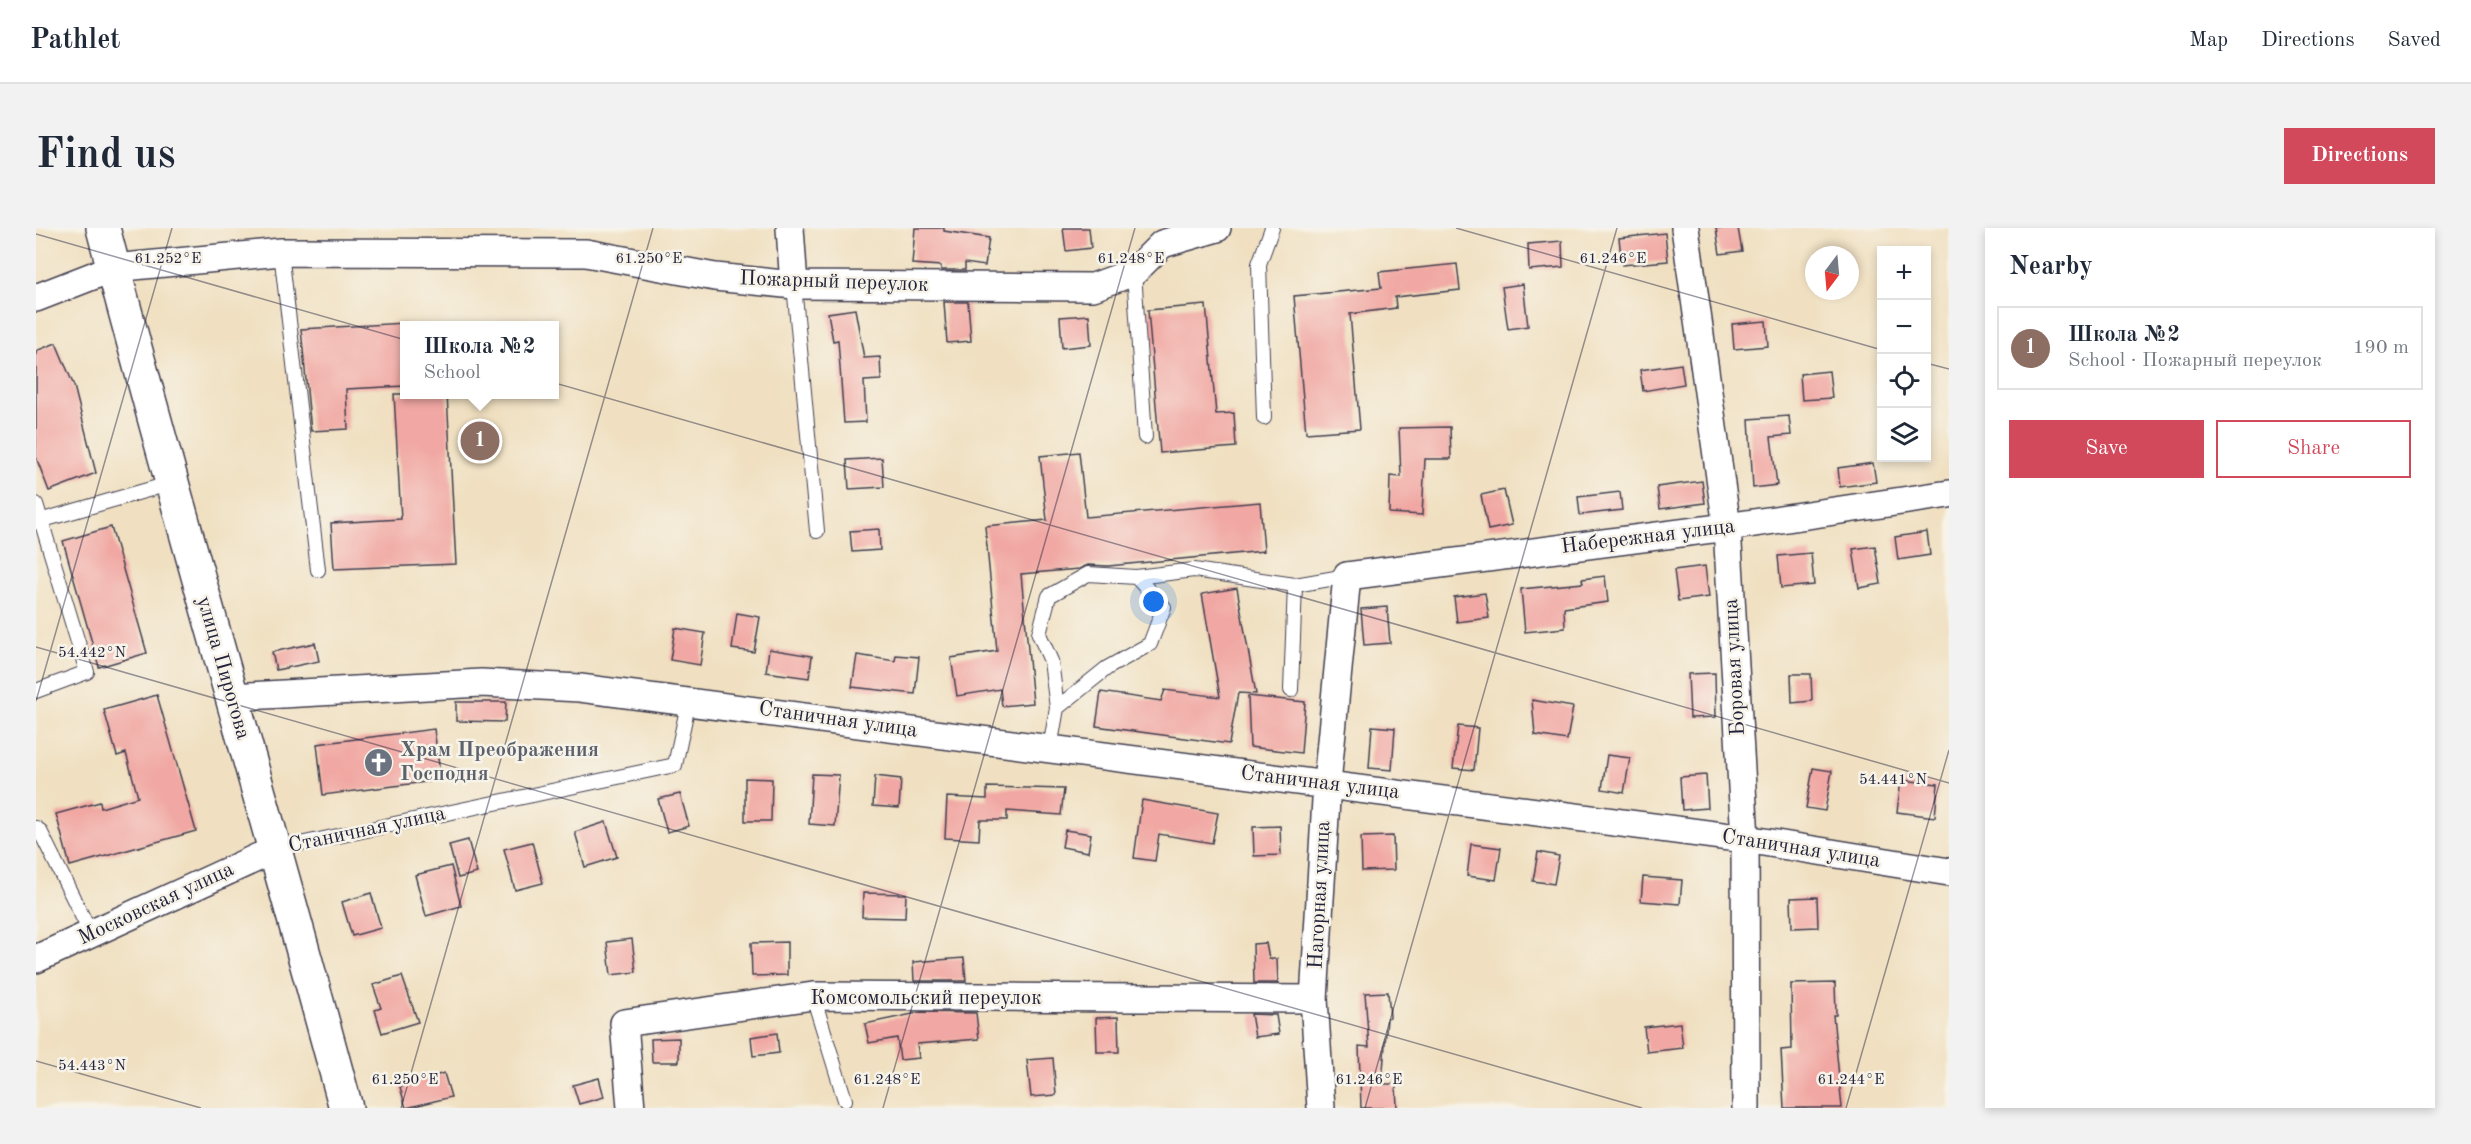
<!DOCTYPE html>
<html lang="en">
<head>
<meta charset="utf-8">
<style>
	body { margin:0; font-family:"Old Standard TT",serif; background:#f2f2f3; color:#1f2937 }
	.controls { position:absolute; right:18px; top:18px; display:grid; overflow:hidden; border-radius:0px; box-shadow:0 3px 9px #0003 }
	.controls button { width:54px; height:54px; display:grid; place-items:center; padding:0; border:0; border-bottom:2px solid #e0e1e3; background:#fff; color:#1f2937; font:30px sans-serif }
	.compass { position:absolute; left:1769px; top:18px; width:54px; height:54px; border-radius:50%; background:#fff; box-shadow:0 3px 9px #0003; rotate:196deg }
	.you { position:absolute; left:1118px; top:374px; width:21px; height:21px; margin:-15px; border:4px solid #fff; border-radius:50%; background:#1a73e8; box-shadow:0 0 0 9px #1a73e833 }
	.badge { display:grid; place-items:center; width:39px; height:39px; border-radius:50%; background:#d1495b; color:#fff; font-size:20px; font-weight:700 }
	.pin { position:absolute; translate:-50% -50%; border:3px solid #fff; box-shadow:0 2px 6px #0006 }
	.popup { position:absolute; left:364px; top:93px; width:159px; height:78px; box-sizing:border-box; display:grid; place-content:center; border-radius:0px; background:#fff; filter:drop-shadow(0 2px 4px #0005); font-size:20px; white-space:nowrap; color:#747a83 }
	.popup b { font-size:22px; color:#1f2937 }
	.popup::after { content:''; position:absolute; left:50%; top:100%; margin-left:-12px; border:12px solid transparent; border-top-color:#fff }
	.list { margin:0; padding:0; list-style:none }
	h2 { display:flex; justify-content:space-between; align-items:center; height:78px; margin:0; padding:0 24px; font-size:26px }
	h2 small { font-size:20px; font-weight:400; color:#747a83 }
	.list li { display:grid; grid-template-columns:39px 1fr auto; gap:18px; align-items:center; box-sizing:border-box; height:84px; margin:0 12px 12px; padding:0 12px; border:2px solid #e0e1e3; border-radius:0px }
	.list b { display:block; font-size:22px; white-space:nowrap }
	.list p { margin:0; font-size:20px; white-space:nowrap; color:#747a83 }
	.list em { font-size:20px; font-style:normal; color:#747a83 }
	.actions { display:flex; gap:12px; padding:18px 24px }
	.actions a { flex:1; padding:14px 0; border:2px solid #d1495b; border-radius:0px; text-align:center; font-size:21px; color:#d1495b }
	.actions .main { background:#d1495b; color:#fff }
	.icon { flex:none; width:33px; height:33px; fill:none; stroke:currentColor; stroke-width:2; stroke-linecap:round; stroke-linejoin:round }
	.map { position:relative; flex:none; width:1913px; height:880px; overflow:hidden; border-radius:0px }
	header { display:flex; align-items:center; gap:36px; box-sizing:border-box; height:84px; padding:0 30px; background:#fff; border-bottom:2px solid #e0e1e3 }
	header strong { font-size:28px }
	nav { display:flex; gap:33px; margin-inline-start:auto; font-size:21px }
	.intro { display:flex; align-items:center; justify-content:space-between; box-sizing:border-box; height:144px; padding:0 36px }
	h1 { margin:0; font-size:42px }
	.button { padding:15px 27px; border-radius:0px; background:#d1495b; color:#fff; font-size:21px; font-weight:700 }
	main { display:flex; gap:36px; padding:0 36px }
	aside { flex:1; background:#fff; border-radius:0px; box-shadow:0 3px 9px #0003 }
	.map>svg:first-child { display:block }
	.building { fill:#f1a7a3 }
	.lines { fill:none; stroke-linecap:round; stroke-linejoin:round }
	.service-casing { stroke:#413e4f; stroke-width:16 }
	.minor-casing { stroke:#413e4f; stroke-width:30 }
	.tertiary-casing { stroke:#413e4f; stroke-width:36 }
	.service { stroke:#fff; stroke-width:14 }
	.minor { stroke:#fff; stroke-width:27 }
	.tertiary { stroke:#fff; stroke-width:33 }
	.ticks { fill:none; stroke:#22223b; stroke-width:1.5; stroke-opacity:0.45 }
	.labels { text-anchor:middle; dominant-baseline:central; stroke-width:5; stroke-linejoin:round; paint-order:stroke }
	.street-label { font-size:21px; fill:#22223b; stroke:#f7f3e8 }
	.worship-label { font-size:21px; font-weight:bold; fill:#5b616d; stroke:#f7f3e8; text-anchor:start }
	.ticks-label { font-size:15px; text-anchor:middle; fill:#22223b; stroke:#f7f3e8; stroke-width:5; stroke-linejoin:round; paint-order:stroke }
</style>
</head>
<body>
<header>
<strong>Pathlet</strong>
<nav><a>Map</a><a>Directions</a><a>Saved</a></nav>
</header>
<div class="intro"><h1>Find us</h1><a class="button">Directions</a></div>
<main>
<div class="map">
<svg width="1913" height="880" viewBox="0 0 1913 880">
	<rect width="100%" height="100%" fill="#f7f3e8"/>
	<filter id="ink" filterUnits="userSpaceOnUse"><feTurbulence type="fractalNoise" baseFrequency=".0167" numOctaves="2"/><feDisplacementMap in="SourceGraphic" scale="12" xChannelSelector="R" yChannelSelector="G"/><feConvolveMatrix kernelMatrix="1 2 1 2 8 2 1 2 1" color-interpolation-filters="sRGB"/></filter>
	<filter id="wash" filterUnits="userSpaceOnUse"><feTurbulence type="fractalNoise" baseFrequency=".008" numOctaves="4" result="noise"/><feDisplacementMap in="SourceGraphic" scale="24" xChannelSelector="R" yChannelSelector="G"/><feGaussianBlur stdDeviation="1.35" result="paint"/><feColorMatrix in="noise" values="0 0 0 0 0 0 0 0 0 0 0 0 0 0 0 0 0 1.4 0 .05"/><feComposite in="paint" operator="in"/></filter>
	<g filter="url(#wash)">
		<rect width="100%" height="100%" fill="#f0e0c1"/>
		<g id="blocks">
			<g class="building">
				<path d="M879,0H908V3L953,10L949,38L929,35V42H905V38L876,36Z"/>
				<path d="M1027,0H1053L1055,20L1030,23Z"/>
				<path d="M1680,0H1702L1706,23L1684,26Z"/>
				<path d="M1629,5L1632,33L1586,37L1583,10Z"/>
				<path d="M1526,13L1527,39L1493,42L1492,16Z"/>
				<path d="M1421,36L1424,62L1359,69L1360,80L1314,86L1324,201L1270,205L1258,68L1345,60L1343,44Z"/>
				<path d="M1487,56L1492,98L1472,101L1466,59Z"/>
				<path d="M908,74H932L935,113L911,115Z"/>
				<path d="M1170,77L1180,186L1198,185L1200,219L1124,225L1112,82Z"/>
				<path d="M819,81L828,130L844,129L845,152L828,153L830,194L808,195L802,112L797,113L792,85Z"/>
				<path d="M1053,87L1055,117L1026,120L1024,89Z"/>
				<path d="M1730,93L1732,118L1698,121L1696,96Z"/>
				<path d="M369,95V158L310,161L312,201L275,203L265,101Z"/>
				<path d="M20,115L38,158L60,245L13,263L0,229V123Z"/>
				<path d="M1645,136L1648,156L1607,163L1604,142Z"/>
				<path d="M1793,143L1796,170L1766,172L1764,146Z"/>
				<path d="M358,166H411L420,336L298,341L295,295L365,291Z"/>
				<path d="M1753,188L1755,207L1735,209L1741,257L1717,260L1713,191Z"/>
				<path d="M1414,199L1415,231H1389L1386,287L1353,285L1354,248L1365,249L1363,200Z"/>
				<path d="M1043,224L1050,289L1224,274L1228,323L1072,338L1052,337L1043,341L985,346L997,475L966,478L964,461L921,468L915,430L961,423L949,298L1011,292L1004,228Z"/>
				<path d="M846,230L848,259L813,261L811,232Z"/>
				<path d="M1837,235L1840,254L1804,259L1802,240Z"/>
				<path d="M1666,253L1669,275L1624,281L1621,259Z"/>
				<path d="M1468,262L1476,297L1452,302L1445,267Z"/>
				<path d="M1584,264L1586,282L1544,287L1542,269Z"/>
				<path d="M75,299L111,425L63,439L27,313Z"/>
				<path d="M843,301L844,322L816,324L814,303Z"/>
				<path d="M1891,304L1894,327L1862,332L1859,309Z"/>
				<path d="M1839,318L1845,356L1823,360L1817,321Z"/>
				<path d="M1775,325L1778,357L1745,360L1742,328Z"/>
				<path d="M1669,338L1673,369L1642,373L1638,342Z"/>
				<path d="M1569,348L1572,374L1528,380L1529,400L1489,404L1485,361L1547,355L1546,351Z"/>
				<path d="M1201,360L1220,466L1202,465L1193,516L1060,498L1065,464L1125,473L1129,462L1184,469L1166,366Z"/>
				<path d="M1449,365L1453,390L1421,394L1418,369Z"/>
				<path d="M1351,379L1354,415L1328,417L1325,381Z"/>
				<path d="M701,385L724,389L718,424L696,421Z"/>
				<path d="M639,400L669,405L664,437L634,432Z"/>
				<path d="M279,415L283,433L240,442L236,424Z"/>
				<path d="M733,421L776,428L773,450L730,444Z"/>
				<path d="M821,427L859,433L860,427L883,429L879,466L816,459Z"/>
				<path d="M1679,445L1680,489L1654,490L1652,446Z"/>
				<path d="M1755,446H1775L1776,473L1756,475Z"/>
				<path d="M121,467L160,603L34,638L20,586L64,574L65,580L102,569L90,525L81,528L68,482Z"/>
				<path d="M1212,468L1269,474L1265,525L1214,519Z"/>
				<path d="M1496,472L1537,479L1531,512L1499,507Z"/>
				<path d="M420,474H470L469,494L420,493Z"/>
				<path d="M1336,498L1359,500L1356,542L1333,540Z"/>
				<path d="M1422,498L1442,500L1438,542L1417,540Z"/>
				<path d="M398,501L405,552L287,567L281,516Z"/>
				<path d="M1571,527L1594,530L1588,565L1566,561Z"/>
				<path d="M1777,540L1796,543L1789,583L1770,580Z"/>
				<path d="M776,546L803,547L799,598L773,596Z"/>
				<path d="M1670,547L1672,580L1646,582L1644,549Z"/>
				<path d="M839,548L865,551L863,580L837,578Z"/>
				<path d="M709,550L736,551L735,593H709Z"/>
				<path d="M1865,552L1902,556L1899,589L1861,584Z"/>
				<path d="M951,559L1028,561L1025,587L971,583V592H944L943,612L909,610L911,569L951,571Z"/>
				<path d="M644,566L653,598L631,604L622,571Z"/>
				<path d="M1106,572L1182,585L1176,615L1123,606L1119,633L1098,630Z"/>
				<path d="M570,594L581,629L549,639L539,604Z"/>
				<path d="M1244,598L1245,627L1218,628L1217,599Z"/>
				<path d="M1029,602L1055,606L1052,624L1026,619Z"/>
				<path d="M1357,608L1358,642L1326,643L1325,609Z"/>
				<path d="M432,612L441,645L422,650L413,617Z"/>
				<path d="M496,614L507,655L479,662L468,621Z"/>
				<path d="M1435,616L1465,620L1460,652L1431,648Z"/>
				<path d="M1502,624L1523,628L1518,656L1497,653Z"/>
				<path d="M415,638L425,678L390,688L379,647Z"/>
				<path d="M1607,649L1646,652L1644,676L1605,673Z"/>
				<path d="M335,665L345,700L316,708L306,674Z"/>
				<path d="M827,665L870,666L869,690L826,689Z"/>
				<path d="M1781,669L1782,699L1756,700L1755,670Z"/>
				<path d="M596,711L600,744L575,747L571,714Z"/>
				<path d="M751,714V747L716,748L715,715Z"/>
				<path d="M1230,715L1233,731H1241L1242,755H1218L1217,716Z"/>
				<path d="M928,730L930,753H878L877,734Z"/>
				<path d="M366,748L382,794L346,805L339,782L345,780L337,757Z"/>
				<path d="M1799,755L1800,787H1797L1806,880H1748L1745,822L1756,821L1755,756Z"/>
				<path d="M1352,764L1354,789L1351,790L1346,856H1360L1361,880H1325L1323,818L1333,819L1329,765Z"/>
				<path d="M886,784L940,785L943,811L881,816L883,830L864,832L861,810L833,815L829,796Z"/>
				<path d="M1215,786L1240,787L1243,806L1219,809Z"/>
				<path d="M1082,789L1083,824H1061L1060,790Z"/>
				<path d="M1644,795L1647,820L1611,824L1608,799Z"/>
				<path d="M741,805L743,825L717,828L715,809Z"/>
				<path d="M643,810V834H616L615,811Z"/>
				<path d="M1017,830L1020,867L995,869L991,832Z"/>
				<path d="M408,845L415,869L370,880L364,859Z"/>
				<path d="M563,850L568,869L543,876L537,857Z"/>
			</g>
		</g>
	</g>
	<g filter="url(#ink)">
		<use href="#blocks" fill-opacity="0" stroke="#413e4f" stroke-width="1.5"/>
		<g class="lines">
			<defs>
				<g id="service">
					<path d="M245,24L282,342"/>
					<path d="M1098,44L1109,209"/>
					<path d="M758,57L781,303"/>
					<path d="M1228,190L1223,36L1236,0"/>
					<path d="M0,276L51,444L0,463"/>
					<path d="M0,294L136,255"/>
					<path d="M1100,349L1158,342L1259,357"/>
					<path d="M1255,462L1259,357L1311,348"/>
					<path d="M1014,520L1021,480L1071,440L1114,416L1128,379L1100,349L1052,346L1013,368L1003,406L1015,433L1021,480"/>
					<path d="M0,600L4,603L55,706"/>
					<path d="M240,621L639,537L653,472"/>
					<path d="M777,768L809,872"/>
				</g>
				<g id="minor">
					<path d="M754,0L758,57"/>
					<path d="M1649,0L1691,299L1709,611L1710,880"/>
					<path d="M0,70L77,40L245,24L550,25L679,49L758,57L1057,59L1098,44L1126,16L1181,0"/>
					<path d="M194,469L445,455L544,460L1709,611L1913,644"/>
					<path d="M0,731L240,621"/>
					<path d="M595,880L588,795L777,768L1278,771"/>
					<path d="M1285,880L1278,771L1291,555L1311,348L1691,299L1913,266"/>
				</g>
				<path id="tertiary" d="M67,0C144,294 231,586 310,880"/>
			</defs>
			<use href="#service" class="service-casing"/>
			<use href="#minor" class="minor-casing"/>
			<use href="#tertiary" class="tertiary-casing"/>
			<use href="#service" class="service"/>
			<use href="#minor" class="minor"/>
			<use href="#tertiary" class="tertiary"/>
		</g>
	</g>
	<path class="ticks" d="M1420,0L1846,122M0,6L1913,555M1890,135L1913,141M0,419L1606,880M0,473L136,0M0,833L165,880M365,880L617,0M847,880L1099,0M1329,880L1581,0M1810,880L1913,522"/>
	<defs>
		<symbol id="church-disc" viewBox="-11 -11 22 22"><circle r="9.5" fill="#6b7280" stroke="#f7f3e8"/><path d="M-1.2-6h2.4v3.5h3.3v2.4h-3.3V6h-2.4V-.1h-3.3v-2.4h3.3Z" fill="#fff"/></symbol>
	</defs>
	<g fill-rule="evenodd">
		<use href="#church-disc" x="326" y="518" width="33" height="33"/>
	</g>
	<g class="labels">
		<g class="street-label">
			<text transform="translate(798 54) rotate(2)">Пожарный переулок</text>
			<text transform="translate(1612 309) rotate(-7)">Набережная улица</text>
			<text transform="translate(1699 439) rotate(-93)">Боровая улица</text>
			<text transform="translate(187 440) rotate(74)">улица Пирогова</text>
			<text transform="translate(802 492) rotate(8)">Станичная улица</text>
			<text transform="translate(1284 555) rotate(7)">Станичная улица</text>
			<text transform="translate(331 602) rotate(-12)">Станичная улица</text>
			<text transform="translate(1765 621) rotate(9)">Станичная улица</text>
			<text transform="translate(1284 667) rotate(-87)">Нагорная улица</text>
			<text transform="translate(120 676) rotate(-25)">Московская улица</text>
			<text x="890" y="770">Комсомольский переулок</text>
		</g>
		<g class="worship-label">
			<text x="364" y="522">Храм Преображения<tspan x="364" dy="24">Господня</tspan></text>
		</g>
	</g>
	<g class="ticks-label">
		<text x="132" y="35">61.252°E</text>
		<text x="613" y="35">61.250°E</text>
		<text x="1095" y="35">61.248°E</text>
		<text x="1577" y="35">61.246°E</text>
		<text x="56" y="429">54.442°N</text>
		<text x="1857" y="556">54.441°N</text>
		<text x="56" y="842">54.443°N</text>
		<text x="369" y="856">61.250°E</text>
		<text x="851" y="856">61.248°E</text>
		<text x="1333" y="856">61.246°E</text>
		<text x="1815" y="856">61.244°E</text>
	</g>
</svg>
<div class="controls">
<button>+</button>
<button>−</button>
<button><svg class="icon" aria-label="locate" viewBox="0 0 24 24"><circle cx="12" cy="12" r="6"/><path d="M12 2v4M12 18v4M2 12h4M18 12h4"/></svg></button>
<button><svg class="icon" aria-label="layers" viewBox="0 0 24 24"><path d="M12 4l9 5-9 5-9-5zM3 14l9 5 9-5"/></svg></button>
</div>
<svg class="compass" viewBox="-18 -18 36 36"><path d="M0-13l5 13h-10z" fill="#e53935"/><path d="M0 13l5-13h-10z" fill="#747a83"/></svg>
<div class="you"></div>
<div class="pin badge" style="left:444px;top:213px;background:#8d6e63">1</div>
<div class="popup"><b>Школа №2</b>School</div>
</div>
<aside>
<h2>Nearby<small></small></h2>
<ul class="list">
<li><span class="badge" style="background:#8d6e63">1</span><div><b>Школа №2</b><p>School · Пожарный переулок</p></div><em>190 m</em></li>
</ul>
<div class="actions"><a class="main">Save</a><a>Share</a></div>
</aside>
</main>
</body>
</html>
